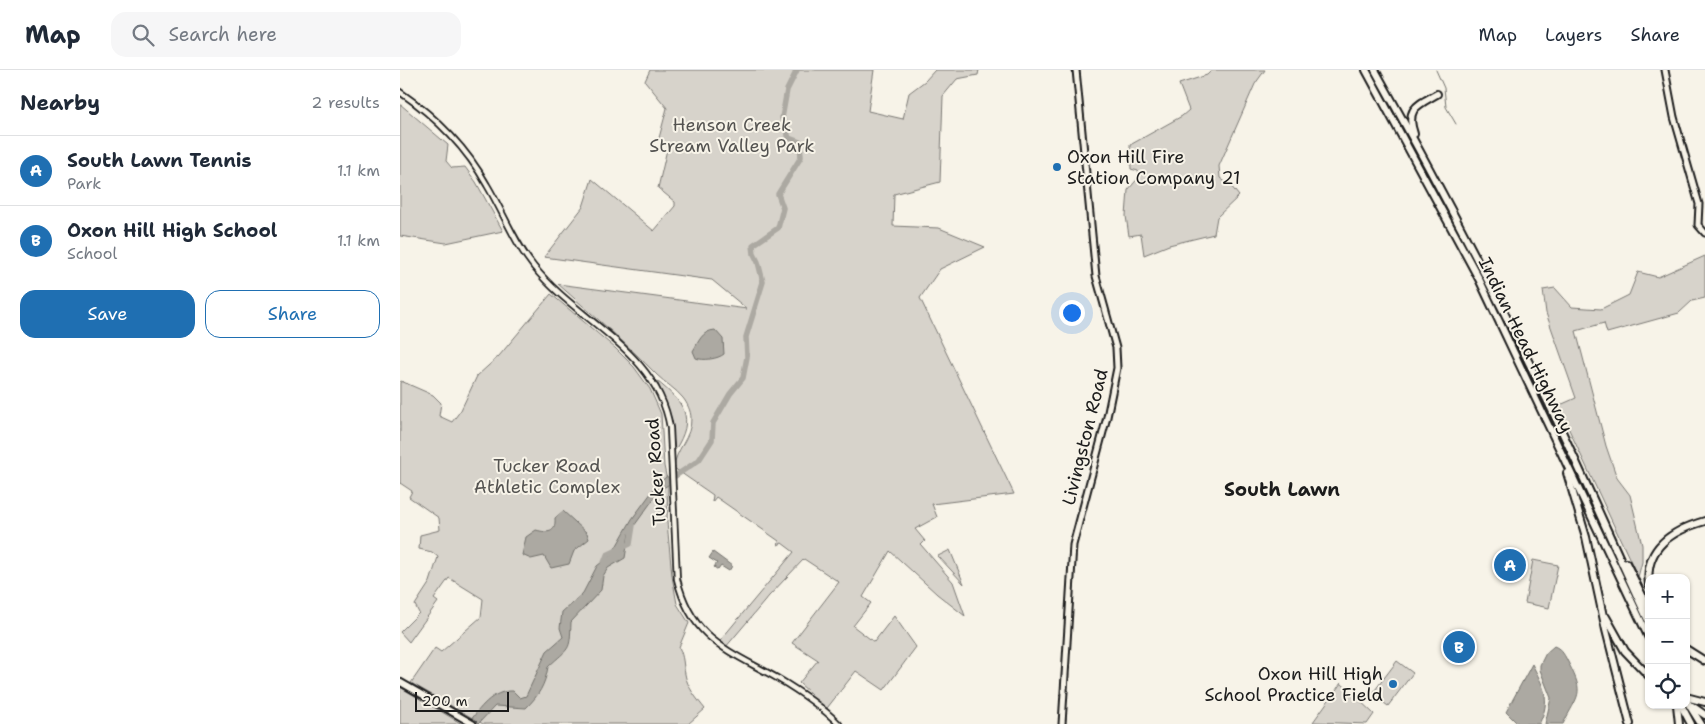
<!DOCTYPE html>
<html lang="en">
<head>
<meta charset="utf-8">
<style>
	body { margin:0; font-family:"Shantell Sans",sans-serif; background:#f6f6f7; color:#1f2937 }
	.controls { position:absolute; right:15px; bottom:15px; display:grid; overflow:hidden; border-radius:10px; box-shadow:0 1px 4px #0004 }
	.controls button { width:45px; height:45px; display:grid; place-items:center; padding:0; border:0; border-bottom:1px solid #e0e1e3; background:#fff; color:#1f2937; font:25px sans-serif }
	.scale { position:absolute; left:15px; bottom:12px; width:94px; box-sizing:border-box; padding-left:5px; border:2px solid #1c1c1c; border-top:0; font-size:14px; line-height:18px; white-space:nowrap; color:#1c1c1c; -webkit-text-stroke:4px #f7f3e8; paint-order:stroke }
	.you { position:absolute; left:671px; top:242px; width:18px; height:18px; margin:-12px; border:4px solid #fff; border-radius:50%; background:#1a73e8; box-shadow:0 0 0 8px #1a73e833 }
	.badge { display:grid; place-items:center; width:32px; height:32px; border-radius:50%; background:#1f6fb2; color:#fff; font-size:16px; font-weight:700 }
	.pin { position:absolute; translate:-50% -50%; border:2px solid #fff; box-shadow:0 1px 5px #0006 }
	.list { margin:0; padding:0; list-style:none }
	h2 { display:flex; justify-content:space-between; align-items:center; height:65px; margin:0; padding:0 20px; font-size:21px }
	h2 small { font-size:16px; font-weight:400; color:#747a83 }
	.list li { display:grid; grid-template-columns:32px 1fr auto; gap:15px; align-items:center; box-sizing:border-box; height:70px; padding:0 20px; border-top:1px solid #e0e1e3 }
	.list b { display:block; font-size:19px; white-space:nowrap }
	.list p { margin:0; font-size:16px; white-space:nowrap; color:#747a83 }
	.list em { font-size:16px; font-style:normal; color:#747a83 }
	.actions { display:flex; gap:10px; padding:15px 20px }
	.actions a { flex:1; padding:11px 0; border:1px solid #1f6fb2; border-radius:15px; text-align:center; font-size:18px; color:#1f6fb2 }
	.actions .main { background:#1f6fb2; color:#fff }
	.icon { flex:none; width:28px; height:28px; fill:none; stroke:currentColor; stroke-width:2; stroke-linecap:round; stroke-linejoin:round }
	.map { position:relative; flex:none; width:1305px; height:654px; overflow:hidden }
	header { display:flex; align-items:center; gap:30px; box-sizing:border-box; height:70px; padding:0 25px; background:#fff; border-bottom:1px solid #e0e1e3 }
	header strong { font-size:24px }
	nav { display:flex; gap:28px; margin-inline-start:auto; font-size:18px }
	.search { width:350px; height:45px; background:#f6f6f7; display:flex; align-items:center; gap:12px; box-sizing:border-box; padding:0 18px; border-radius:15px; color:#747a83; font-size:19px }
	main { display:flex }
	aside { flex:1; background:#fff }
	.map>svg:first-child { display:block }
	.green { fill:#d7d3cb; stroke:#7a7874 }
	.water { fill:#aca9a2; stroke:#72716c }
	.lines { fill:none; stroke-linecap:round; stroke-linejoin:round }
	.stream { stroke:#72716c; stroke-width:1 }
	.river { stroke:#aca9a2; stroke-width:5.5 }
	.minor-casing { stroke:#1c1c1c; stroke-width:8 }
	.major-casing { stroke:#1c1c1c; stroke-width:9 }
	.highway-casing { stroke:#1c1c1c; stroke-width:10 }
	.minor { stroke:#f7f3e8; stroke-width:4.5 }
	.major { stroke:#f7f3e8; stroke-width:5 }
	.highway { stroke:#f7f3e8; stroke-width:6 }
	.poi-dot { fill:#1f6fb2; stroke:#f7f3e8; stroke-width:2 }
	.labels { text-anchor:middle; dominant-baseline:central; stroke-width:4; stroke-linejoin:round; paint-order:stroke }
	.park-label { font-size:18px; fill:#545351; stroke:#f7f3e8 }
	.poi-label { font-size:18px; fill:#1c1c1c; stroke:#f7f3e8; text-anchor:start }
	.street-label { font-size:18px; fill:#1c1c1c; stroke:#f7f3e8 }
	.neighbourhood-label { font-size:19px; font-weight:bold; fill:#1c1c1c; stroke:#f7f3e8 }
</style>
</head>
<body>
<header>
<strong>Map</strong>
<div class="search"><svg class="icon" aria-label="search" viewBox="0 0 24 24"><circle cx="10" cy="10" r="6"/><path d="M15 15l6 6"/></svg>Search here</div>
<nav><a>Map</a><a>Layers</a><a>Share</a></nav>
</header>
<main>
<aside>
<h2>Nearby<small>2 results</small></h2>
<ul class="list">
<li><span class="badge">A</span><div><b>South Lawn Tennis</b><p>Park</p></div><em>1.1 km</em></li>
<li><span class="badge">B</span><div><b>Oxon Hill High School</b><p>School</p></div><em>1.1 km</em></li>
</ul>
<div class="actions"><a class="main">Save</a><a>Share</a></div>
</aside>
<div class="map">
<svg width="1305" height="654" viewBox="0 0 1305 654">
	<rect width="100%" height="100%" fill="#f7f3e8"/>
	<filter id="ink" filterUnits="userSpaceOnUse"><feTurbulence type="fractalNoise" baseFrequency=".02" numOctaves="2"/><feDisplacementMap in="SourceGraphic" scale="10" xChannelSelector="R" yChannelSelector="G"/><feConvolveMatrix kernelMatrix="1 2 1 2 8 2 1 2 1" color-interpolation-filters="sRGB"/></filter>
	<g filter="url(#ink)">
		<g class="green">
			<path d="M250,0H474L468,41L503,49L509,23L525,11L535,0H579L578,5L557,9L543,26L540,112L494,124L493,156L539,158L585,177L540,199L520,228L614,424L532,434L537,447L515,459L525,471L521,475L553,512L565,546L537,524L490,481L463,527L471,533L453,556L474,572L494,546L516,577L484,620L456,601L424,642L408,628L411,624L399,613L418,590L392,573L439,512L404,489L369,526L325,578L318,573L394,482L382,473L378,475L379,471L316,427L312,432L313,425L274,398C275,379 292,368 291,348C291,341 287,333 283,328C276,319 265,313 257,305C226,273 192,244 158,214L347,239L312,210L144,187L183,137L192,109L254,161L275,136V132L258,118L268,75L259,68L267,38L245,11Z"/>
			<path d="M812,0H865L855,14L819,96L820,108L831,116L839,126L817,147L814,164L769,175L744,185L741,164L729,166L726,146L728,120L740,106L738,101L731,99L730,75L782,46L789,40L779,14L807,5Z"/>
			<path d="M0,34L48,75L46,91L52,98L65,97L76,112L103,161L46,173L0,166Z"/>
			<path d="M1305,186V228L1292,231L1279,243L1207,263L1204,253L1176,261L1206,376L1217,408L1230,425L1242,475V492L1238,507L1158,336L1176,328L1146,243L1143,220L1155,218L1172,237L1201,239L1229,225L1238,202L1258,207Z"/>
			<path d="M151,224L215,278L234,297L250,319L261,344L264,396L268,415L267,452L272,506L277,534L289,553L279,577C284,588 283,594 285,604C287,617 297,629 305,639L288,654H83L11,613L35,578L41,582L81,547L83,529L49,508L34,529L38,532L9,572L0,562L19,543L15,535L30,512L38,487L32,482L19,479L20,465L40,460L39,448L9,427L12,421L0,413V313L1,311L33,325L41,333L39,346L52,352L61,340L77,306L99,286Z"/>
			<path d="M257,311C284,333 296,347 275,380L269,341Z"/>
			<path d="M550,480L564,514L538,486Z"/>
			<path d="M1111,484L1121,497L1109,507L1099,493Z"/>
			<path d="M1133,490L1158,495L1149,538L1125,533Z"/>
			<path d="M997,591L1013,603L988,636L972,624Z"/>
			<path d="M941,613L974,644L967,654L913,652Z"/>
			<path d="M0,617L62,654H0Z"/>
		</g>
		<g class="water">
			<path d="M315,260L323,269L324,284C318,289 303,291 296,288L293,281C299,271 302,261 315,260Z"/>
			<path d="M267,406L268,415L260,420L234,456L229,464L225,488L208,498L203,506L201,520L171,552C170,583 170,576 148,597C145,615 139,625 126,638L95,636L78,654H68C79,639 92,620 113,621L120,628L126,626L147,581L163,567L160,558L162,542L183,523L197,496L212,484L232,449L257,415Z"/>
			<path d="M163,441L187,463L189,469L174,481L169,494L151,498L144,486L131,489L122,485L126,467L136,460C148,463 156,464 155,448Z"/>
			<path d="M313,482L332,496L329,501L321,496L318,500L314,497L317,493L309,488Z"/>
			<path d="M1154,576C1162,579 1165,586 1169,594C1185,625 1178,624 1163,654H1145L1151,628L1140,600V595L1146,583Z"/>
			<path d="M1132,594C1143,616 1152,629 1139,654H1118L1106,642Z"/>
		</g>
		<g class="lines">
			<path class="stream" d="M1036,0L1044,18L1046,37L1056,54"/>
			<g class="river">
				<path d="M262,415L299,390L312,370L313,353L330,324L343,308L347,287L346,267L363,212L358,192L354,184L353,175L378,158L383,138L378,124L401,87L400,72L389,68L382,48L387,20L397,0"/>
				<path d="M202,498L207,485L230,474L233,455"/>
			</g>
			<defs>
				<path id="minor" d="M0,22C36,47 66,77 87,115C103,142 114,172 134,197C178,252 258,281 270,358L277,509C292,570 328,580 377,608C399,621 421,636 439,654"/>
				<g id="major">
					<path d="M1265,0L1274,47L1299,134L1298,155L1305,163"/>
					<path d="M0,612L73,654"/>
					<path d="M662,654L673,475L707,347L717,298L716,278L696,206L676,0"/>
				</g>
				<g id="highway">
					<path d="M966,0L1079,209L1249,568"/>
					<path d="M975,0C1036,109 1094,219 1148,332C1183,405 1215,479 1249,552"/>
					<path d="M1014,64C1005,38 1018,35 1037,24"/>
					<path d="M1167,403L1186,467L1206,560L1230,654"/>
					<path d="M1226,493L1249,539"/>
					<path d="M1249,515C1244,477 1273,460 1305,451"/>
					<path d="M1206,547L1225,581L1249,606"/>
					<path d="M1286,579L1305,591"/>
					<path d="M1286,627L1305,632"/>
					<path d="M1286,630L1301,654"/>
					<path d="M1277,635L1279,654"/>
					<path d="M1281,635L1291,654"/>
					<path d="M1292,636L1305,645"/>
				</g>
			</defs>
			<use href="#minor" class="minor-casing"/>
			<use href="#major" class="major-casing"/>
			<use href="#highway" class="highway-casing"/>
			<use href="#minor" class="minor"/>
			<use href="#major" class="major"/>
			<use href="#highway" class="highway"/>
		</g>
	</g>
	<g class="poi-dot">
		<circle cx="657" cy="97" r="5"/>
		<circle cx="993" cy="614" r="5"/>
	</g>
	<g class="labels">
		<g class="park-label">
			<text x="332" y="55">Henson Creek<tspan x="332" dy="21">Stream Valley Park</tspan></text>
			<text x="147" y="396">Tucker Road<tspan x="147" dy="21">Athletic Complex</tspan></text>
		</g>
		<g class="poi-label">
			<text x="667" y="87">Oxon Hill Fire<tspan x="667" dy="21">Station Company 21</tspan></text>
			<text x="983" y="604" text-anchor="end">Oxon Hill High<tspan x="983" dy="21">School Practice Field</tspan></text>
		</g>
		<g class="street-label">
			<text transform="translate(1126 275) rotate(64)">Indian Head Highway</text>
			<text transform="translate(685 367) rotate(-76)">Livingston Road</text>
			<text transform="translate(256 402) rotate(-94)">Tucker Road</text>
		</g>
		<g class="neighbourhood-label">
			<text x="882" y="419">South Lawn</text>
		</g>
	</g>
</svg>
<div class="controls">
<button>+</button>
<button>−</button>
<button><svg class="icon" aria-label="locate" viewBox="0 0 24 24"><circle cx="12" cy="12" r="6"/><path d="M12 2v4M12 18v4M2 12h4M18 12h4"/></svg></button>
</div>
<div class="scale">200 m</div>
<div class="you"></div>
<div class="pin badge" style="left:1110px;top:495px">A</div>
<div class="pin badge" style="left:1059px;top:577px">B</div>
</div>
</main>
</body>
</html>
